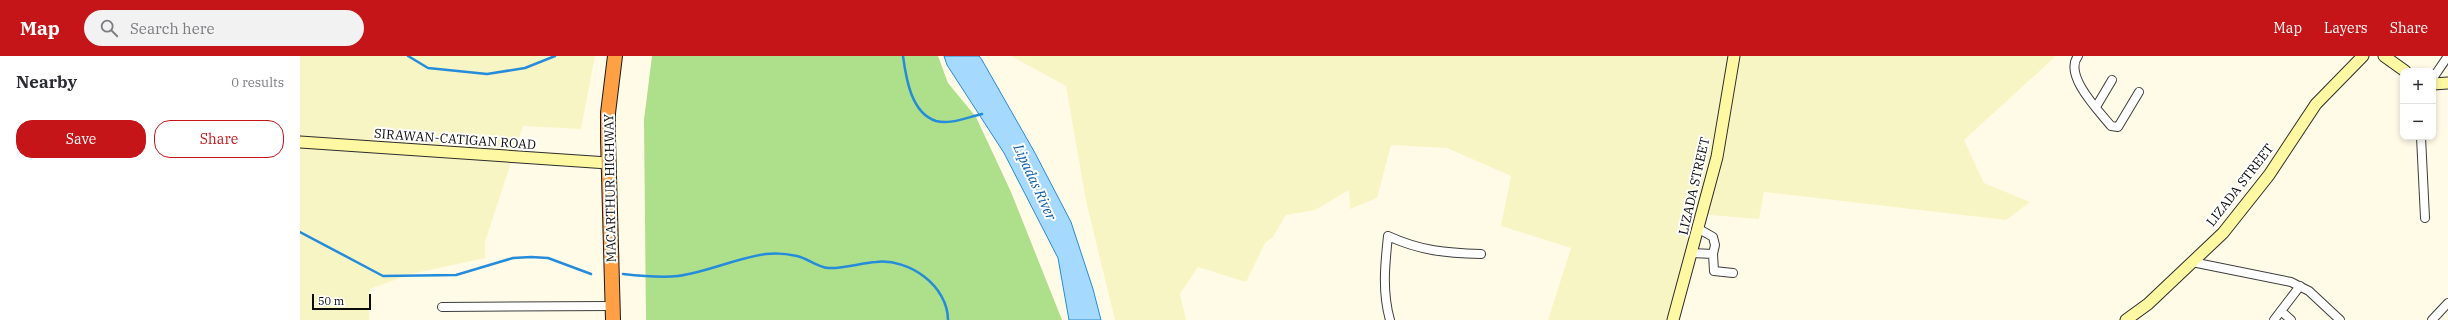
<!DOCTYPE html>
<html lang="en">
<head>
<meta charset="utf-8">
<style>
	body { margin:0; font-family:"IBM Plex Serif",serif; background:#f2f2f3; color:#2b2b33 }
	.controls { position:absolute; right:12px; top:12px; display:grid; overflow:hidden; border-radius:8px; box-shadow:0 2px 6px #0003 }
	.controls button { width:36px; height:36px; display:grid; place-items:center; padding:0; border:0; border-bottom:1px solid #e1e1e2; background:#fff; color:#2b2b33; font:20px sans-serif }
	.scale { position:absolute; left:12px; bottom:10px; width:59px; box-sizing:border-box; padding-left:4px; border:2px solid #0a0a0a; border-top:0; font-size:11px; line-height:14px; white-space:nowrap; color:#0a0a0a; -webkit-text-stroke:3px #fff; paint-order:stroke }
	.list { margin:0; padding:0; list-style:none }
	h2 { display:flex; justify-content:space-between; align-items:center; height:52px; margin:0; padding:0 16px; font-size:17px }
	h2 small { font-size:13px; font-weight:400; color:#7c7c81 }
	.actions { display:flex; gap:8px; padding:12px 16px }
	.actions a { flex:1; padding:9px 0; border:1px solid #c61518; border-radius:16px; text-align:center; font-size:14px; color:#c61518 }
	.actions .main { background:#c61518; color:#fff }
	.icon { flex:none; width:22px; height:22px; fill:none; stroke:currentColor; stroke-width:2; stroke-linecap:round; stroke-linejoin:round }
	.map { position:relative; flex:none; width:2148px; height:264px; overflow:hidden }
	header { display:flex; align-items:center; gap:24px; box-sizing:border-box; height:56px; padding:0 20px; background:#c61518; color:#fff }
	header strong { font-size:19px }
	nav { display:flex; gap:22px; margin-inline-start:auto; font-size:14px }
	.search { width:280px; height:36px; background:#f2f2f3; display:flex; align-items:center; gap:10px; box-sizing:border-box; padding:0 14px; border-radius:22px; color:#7c7c81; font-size:15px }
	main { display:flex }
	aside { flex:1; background:#fff }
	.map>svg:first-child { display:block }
	.farmland { fill:#f8f5c4 }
	.forest { fill:#aedf8b }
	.water { fill:#a5d9fd; stroke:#258cdb }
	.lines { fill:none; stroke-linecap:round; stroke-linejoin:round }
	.stream { stroke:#258cdb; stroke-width:2.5 }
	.street-casing { stroke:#3d3d3d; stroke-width:10 }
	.secondary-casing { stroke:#2c2c2c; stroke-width:13 }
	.highway-casing { stroke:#1b1b1b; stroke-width:16 }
	.street { stroke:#fff; stroke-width:8 }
	.secondary { stroke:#fff8a2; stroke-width:11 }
	.highway { stroke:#ffa045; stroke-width:14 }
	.labels { text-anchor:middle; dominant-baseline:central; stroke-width:4; stroke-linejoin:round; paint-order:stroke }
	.street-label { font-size:13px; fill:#0a0a0a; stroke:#fff }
	.water-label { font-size:14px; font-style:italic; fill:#085ca6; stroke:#fff }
</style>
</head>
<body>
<header>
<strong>Map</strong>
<div class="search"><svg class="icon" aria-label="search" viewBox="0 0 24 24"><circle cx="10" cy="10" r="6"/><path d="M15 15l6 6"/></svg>Search here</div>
<nav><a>Map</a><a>Layers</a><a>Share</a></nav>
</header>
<main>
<aside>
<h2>Nearby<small>0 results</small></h2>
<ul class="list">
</ul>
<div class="actions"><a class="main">Save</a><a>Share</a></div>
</aside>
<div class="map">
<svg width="2148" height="264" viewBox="0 0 2148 264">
	<rect width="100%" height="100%" fill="#fffbe7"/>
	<g class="farmland">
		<path d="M0,0H295L281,73L223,70L185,186V202L111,218L70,233L69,264H0Z"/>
		<path d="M711,0H1756L1664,84L1684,127L1730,146L1706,164L1464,136L1459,163L1398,158L1368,264H1248L1271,192L1201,170L1211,120L1147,92L1091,89L1077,142L1050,153L1049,134L1015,154L986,159L973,181L965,187L946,226L898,211L880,238L886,264H815L786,145L766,30Z"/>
	</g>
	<path class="forest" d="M352,0H638L648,27L676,61L711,136L762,264H346L344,64Z"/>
	<path class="water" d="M644,0H679L682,4L735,97L771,166L793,233L801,264H769L758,202L704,97L647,9Z"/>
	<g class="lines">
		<g class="stream">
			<path d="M108,0L128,12L187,18L225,12L255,0"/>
			<path d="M603,0C606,22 611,57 636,65C650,69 668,61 682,58"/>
			<path d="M0,176L83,220L156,219L213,202L231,201L248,202L291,218"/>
			<path d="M323,218C341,220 360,222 378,220C408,216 436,202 466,198C475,197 488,198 497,200C507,202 517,211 528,212C544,213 560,207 576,206C609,202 648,230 648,264"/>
		</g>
		<defs>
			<g id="street">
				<path d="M1778,0C1763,19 1799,55 1811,70L1818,71L1839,36"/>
				<path d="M2133,22L2148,0"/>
				<path d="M1796,51L1812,24"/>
				<path d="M2121,81L2125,162"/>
				<path d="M1399,173L1413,181L1415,189L1413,198"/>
				<path d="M1392,197L1413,198L1414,215L1433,217"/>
				<path d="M1892,206L1991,226L2009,235L2040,264"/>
				<path d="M142,251L312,250"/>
				<path d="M1981,255L1991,264"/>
				<path d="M1090,264C1082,236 1085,208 1088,180C1121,195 1146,197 1181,198"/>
				<path d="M1974,264L2000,230"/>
				<path d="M2132,264L2148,247"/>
			</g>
			<g id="secondary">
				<path d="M2084,0L2105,15"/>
				<path d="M2133,28L2148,27"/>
				<path d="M0,86L308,107"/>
				<path d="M1373,264L1417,101L1434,0"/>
				<path d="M1826,264L1848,248L1923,177L1969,119L2016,48L2063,0"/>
			</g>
			<path id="highway" d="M313,264L308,83V57L315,0"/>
		</defs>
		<use href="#street" class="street-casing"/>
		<use href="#secondary" class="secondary-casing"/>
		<use href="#highway" class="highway-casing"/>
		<use href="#street" class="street"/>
		<use href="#secondary" class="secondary"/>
		<use href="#highway" class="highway"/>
	</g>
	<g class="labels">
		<g class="street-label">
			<text transform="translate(155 83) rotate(4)">SIRAWAN-CATIGAN ROAD</text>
			<text transform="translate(1940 129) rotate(-52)">LIZADA STREET</text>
			<text transform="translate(1394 130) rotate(-77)">LIZADA STREET</text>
			<text transform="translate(310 132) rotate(-91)">MACARTHUR HIGHWAY</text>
		</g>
		<g class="water-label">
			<text transform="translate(735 126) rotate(65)">Lipadas River</text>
		</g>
	</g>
</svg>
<div class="controls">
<button>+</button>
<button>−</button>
</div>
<div class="scale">50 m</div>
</div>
</main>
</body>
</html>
